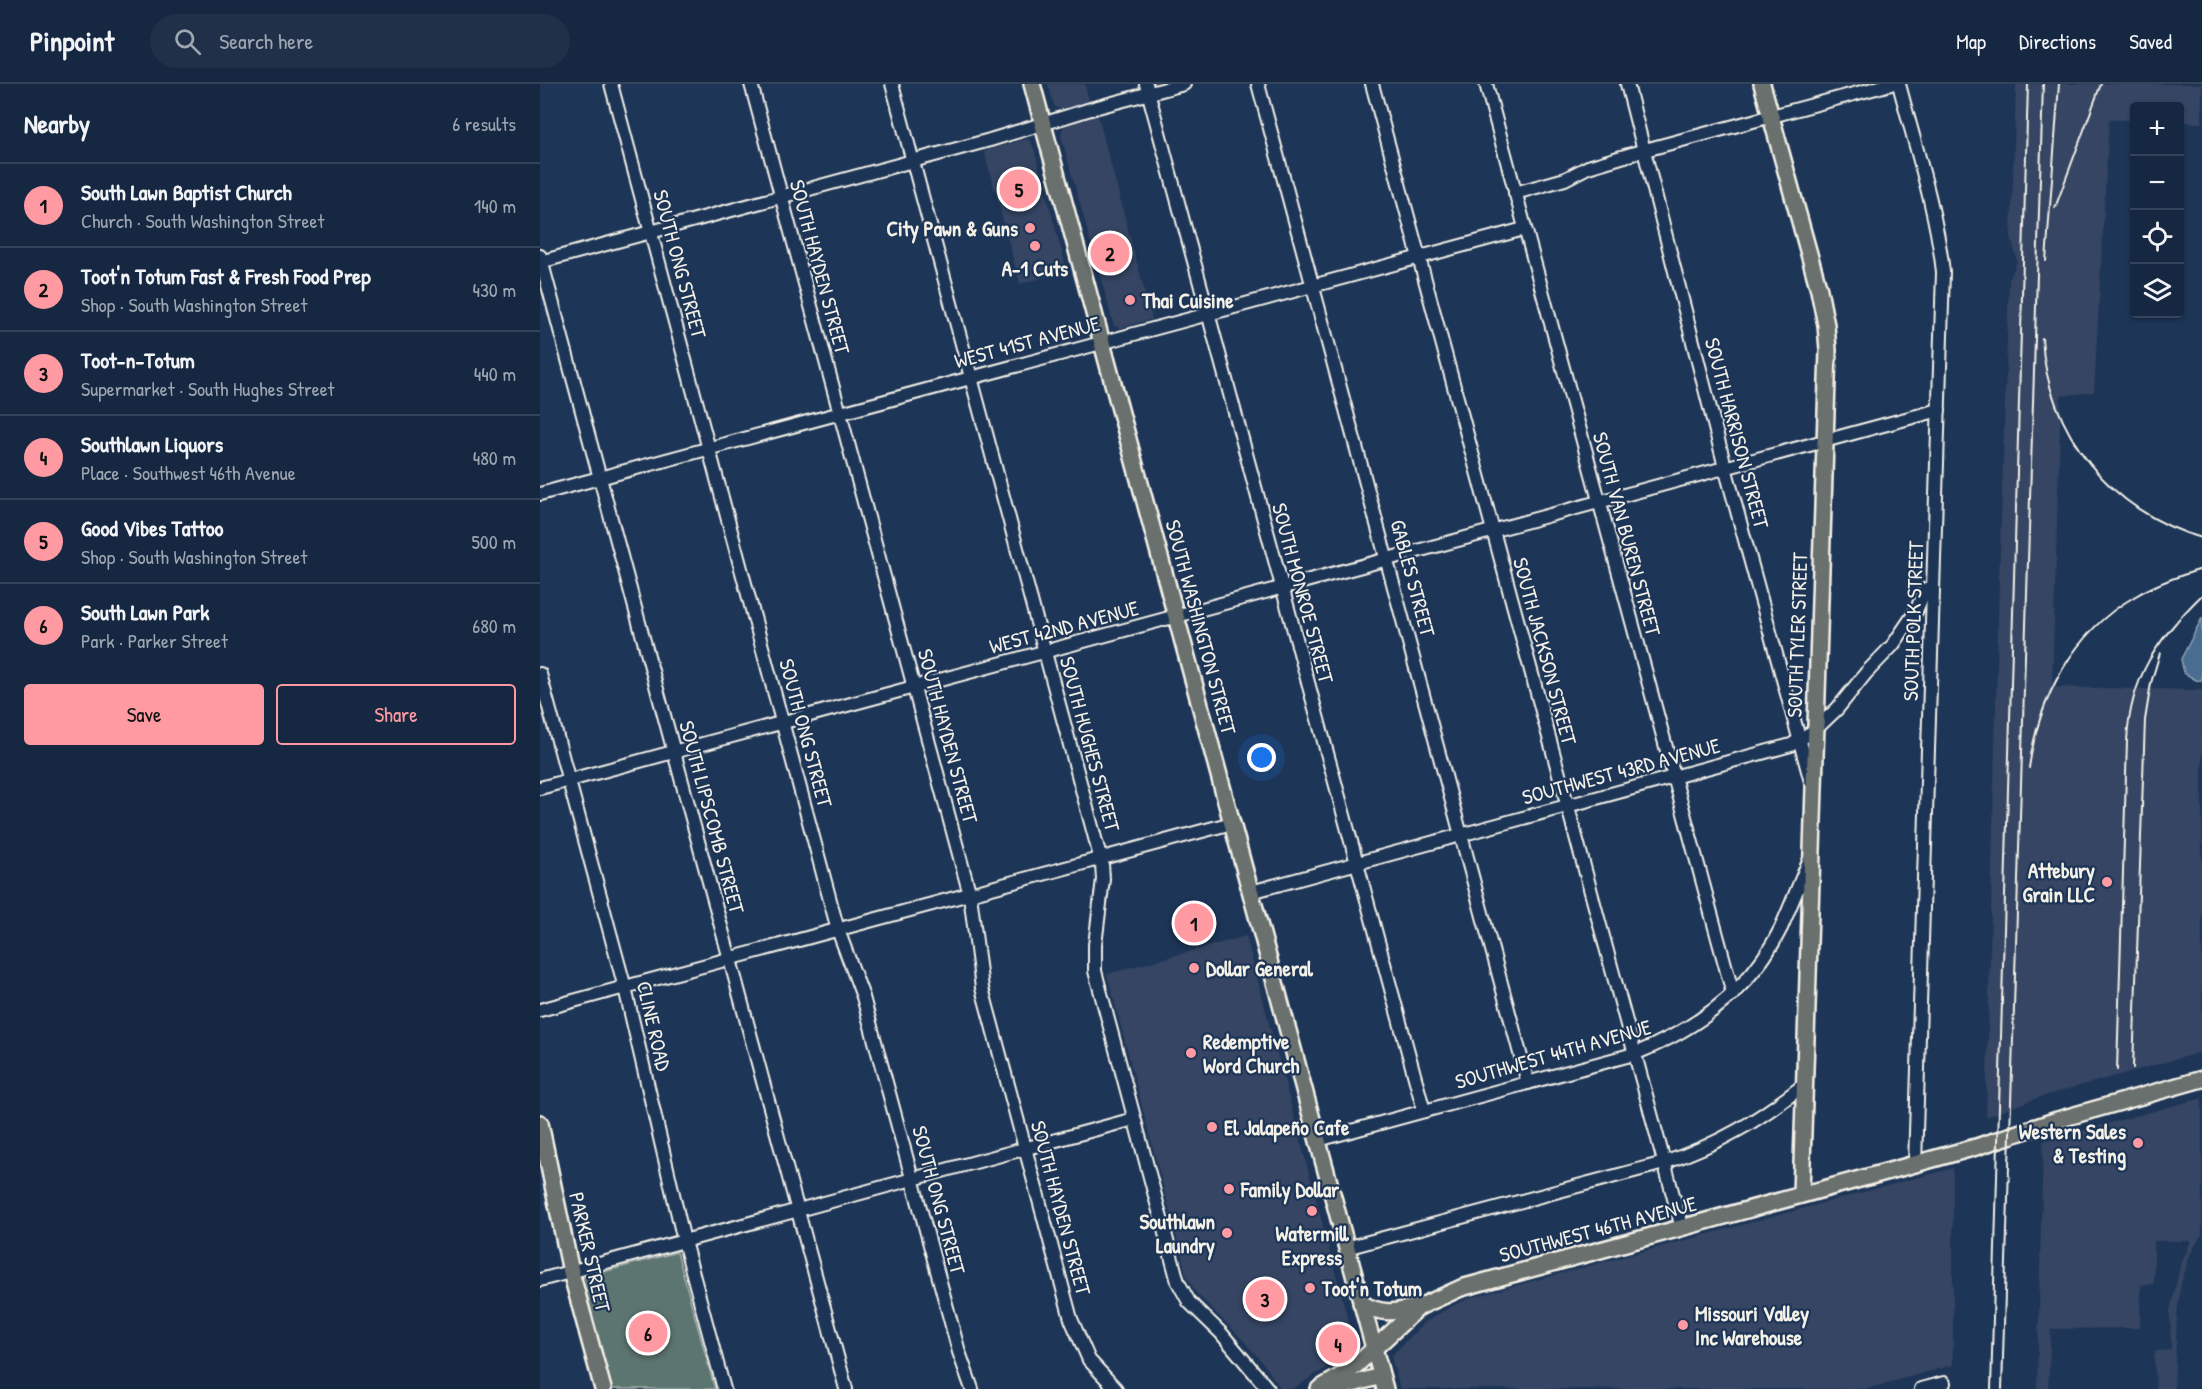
<!DOCTYPE html>
<html lang="en">
<head>
<meta charset="utf-8">
<style>
	body { margin:0; font-family:"Patrick Hand",sans-serif; background:#1f3048; color:#f1f3f6 }
	.controls { position:absolute; right:18px; top:18px; display:grid; overflow:hidden; border-radius:6px; box-shadow:0 2px 4px #0004 }
	.controls button { width:54px; height:54px; display:grid; place-items:center; padding:0; border:0; border-bottom:2px solid #35445a; background:#162841; color:#f1f3f6; font:30px sans-serif }
	.you { position:absolute; left:722px; top:674px; width:21px; height:21px; margin:-15px; border:4px solid #fff; border-radius:50%; background:#1a73e8; box-shadow:0 0 0 9px #1a73e833 }
	.badge { display:grid; place-items:center; width:39px; height:39px; border-radius:50%; background:#ff9aa2; color:#111; font-size:20px; font-weight:700 }
	.pin { position:absolute; translate:-50% -50%; border:3px solid #fff; box-shadow:0 2px 6px #0006 }
	.list { margin:0; padding:0; list-style:none }
	h2 { display:flex; justify-content:space-between; align-items:center; height:78px; margin:0; padding:0 24px; font-size:26px }
	h2 small { font-size:20px; font-weight:400; color:#9ea6b1 }
	.list li { display:grid; grid-template-columns:39px 1fr auto; gap:18px; align-items:center; box-sizing:border-box; height:84px; padding:0 24px; border-top:2px solid #35445a }
	.list b { display:block; font-size:22px; white-space:nowrap }
	.list p { margin:0; font-size:20px; white-space:nowrap; color:#9ea6b1 }
	.list em { font-size:20px; font-style:normal; color:#9ea6b1 }
	.actions { display:flex; gap:12px; padding:18px 24px }
	.actions a { flex:1; padding:14px 0; border:2px solid #ff9aa2; border-radius:6px; text-align:center; font-size:21px; color:#ff9aa2 }
	.actions .main { background:#ff9aa2; color:#111 }
	.icon { flex:none; width:33px; height:33px; fill:none; stroke:currentColor; stroke-width:2; stroke-linecap:round; stroke-linejoin:round }
	.map { position:relative; flex:none; width:1662px; height:1305px; overflow:hidden }
	header { display:flex; align-items:center; gap:36px; box-sizing:border-box; height:84px; padding:0 30px; background:#162841; border-bottom:2px solid #35445a }
	header strong { font-size:28px }
	nav { display:flex; gap:33px; margin-inline-start:auto; font-size:21px }
	.search { width:420px; height:54px; background:#1f3048; display:flex; align-items:center; gap:15px; box-sizing:border-box; padding:0 21px; border-radius:33px; color:#9ea6b1; font-size:22px }
	main { display:flex }
	aside { flex:1; background:#162841 }
	.map>svg:first-child { display:block }
	.built { fill:#344563 }
	.green { fill:#5d746f; stroke:#a8b2ac; stroke-width:1.5 }
	.water { fill:#496d90; stroke:#8da2b3; stroke-width:1.5 }
	.lines { fill:none; stroke-linecap:round; stroke-linejoin:round }
	.minor-casing { stroke:#f4f1e8; stroke-width:16 }
	.major-casing { stroke:#f4f1e8; stroke-width:20 }
	.minor { stroke:#1d3557; stroke-width:12 }
	.major { stroke:#6b706d; stroke-width:15 }
	.rail { stroke:#f4f1e8; stroke-width:2 }
	.poi-dot { fill:#ff9aa2; stroke:#1d3557; stroke-width:2 }
	.labels { text-anchor:middle; dominant-baseline:central; stroke-width:4.5; stroke-linejoin:round; paint-order:stroke }
	.poi-label { font-size:21px; font-weight:bold; fill:#f4f1e8; stroke:#1d3557; text-anchor:start }
	.street-label { font-size:21px; fill:#f4f1e8; stroke:#1d3557 }
</style>
</head>
<body>
<header>
<strong>Pinpoint</strong>
<div class="search"><svg class="icon" aria-label="search" viewBox="0 0 24 24"><circle cx="10" cy="10" r="6"/><path d="M15 15l6 6"/></svg>Search here</div>
<nav><a>Map</a><a>Directions</a><a>Saved</a></nav>
</header>
<main>
<aside>
<h2>Nearby<small>6 results</small></h2>
<ul class="list">
<li><span class="badge">1</span><div><b>South Lawn Baptist Church</b><p>Church · South Washington Street</p></div><em>140 m</em></li>
<li><span class="badge">2</span><div><b>Toot'n Totum Fast &amp; Fresh Food Prep</b><p>Shop · South Washington Street</p></div><em>430 m</em></li>
<li><span class="badge">3</span><div><b>Toot-n-Totum</b><p>Supermarket · South Hughes Street</p></div><em>440 m</em></li>
<li><span class="badge">4</span><div><b>Southlawn Liquors</b><p>Place · Southwest 46th Avenue</p></div><em>480 m</em></li>
<li><span class="badge">5</span><div><b>Good Vibes Tattoo</b><p>Shop · South Washington Street</p></div><em>500 m</em></li>
<li><span class="badge">6</span><div><b>South Lawn Park</b><p>Park · Parker Street</p></div><em>680 m</em></li>
</ul>
<div class="actions"><a class="main">Save</a><a>Share</a></div>
</aside>
<div class="map">
<svg width="1662" height="1305" viewBox="0 0 1662 1305">
	<rect width="100%" height="100%" fill="#1d3557"/>
	<filter id="ink" filterUnits="userSpaceOnUse"><feTurbulence type="fractalNoise" baseFrequency=".0167" numOctaves="2"/><feDisplacementMap in="SourceGraphic" scale="12" xChannelSelector="R" yChannelSelector="G"/><feConvolveMatrix kernelMatrix="1 2 1 2 8 2 1 2 1" color-interpolation-filters="sRGB"/></filter>
	<g filter="url(#ink)">
		<g class="built">
			<path d="M508,0H545L549,17L522,25L517,24L514,21Z"/>
			<path d="M1476,0H1662V39L1640,38V22H1594V36H1569L1554,308L1521,312L1512,603L1662,606V968L1500,1013L1446,1033L1459,496L1469,196L1477,177L1471,152Z"/>
			<path d="M558,32L612,235L580,244L574,242L521,52L522,45L525,41Z"/>
			<path d="M487,55L490,56L494,65L527,187L480,200L444,67Z"/>
			<path d="M706,852L816,1266L752,1305H741L723,1279L701,1254L656,1209L647,1193L567,890Z"/>
			<path d="M1662,1014V1150L1650,1171L1641,1200L1637,1232L1634,1305H1616L1614,1273L1616,1267L1631,1266L1630,1227L1640,1182L1651,1157H1614V1200L1601,1201L1600,1244L1511,1245L1508,1305H1497L1503,1057Z"/>
			<path d="M1413,1084V1281L1326,1305H860L851,1272L885,1238L910,1223L930,1214Z"/>
		</g>
		<path class="green" d="M137,1168L175,1305H71L41,1194Z"/>
		<path class="water" d="M1662,534V597L1656,596L1644,589L1641,575Z"/>
		<g class="lines">
			<defs>
				<g id="minor">
					<path d="M71,0L298,846L323,913L419,1268L432,1305"/>
					<path d="M211,0L430,811L442,904L531,1235L549,1276L576,1305"/>
					<path d="M352,0L562,780L563,795L555,861V887L638,1198L649,1218L681,1249L728,1305"/>
					<path d="M606,0L884,1027"/>
					<path d="M718,0L988,999"/>
					<path d="M832,0L1142,1144"/>
					<path d="M946,0L1193,910"/>
					<path d="M1087,0L1185,383L1271,698"/>
					<path d="M1359,0C1375,62 1396,124 1403,188L1375,1080"/>
					<path d="M975,109L1025,95L1048,83L1105,66L1351,0"/>
					<path d="M0,172L306,1305"/>
					<path d="M0,178L450,56L554,24L644,0"/>
					<path d="M0,410L984,145"/>
					<path d="M0,590L85,904L144,1157L184,1305"/>
					<path d="M0,704L1399,326"/>
					<path d="M711,808L1251,661L1275,646L1297,625L1326,589L1353,561L1376,527L1385,506L1393,502"/>
					<path d="M0,926L692,739"/>
					<path d="M778,1056L1094,970C1157,945 1211,906 1241,844C1251,821 1260,798 1270,775"/>
					<path d="M806,1164L1124,1079C1181,1059 1218,1037 1265,1000"/>
					<path d="M0,1196L594,1035"/>
					<path d="M1381,1305L1404,1299"/>
				</g>
				<g id="major">
					<path d="M492,0L845,1305"/>
					<path d="M1222,0L1279,206L1286,241L1288,266L1261,1111"/>
					<path d="M0,1039L31,1188L63,1305"/>
					<path d="M821,1219C843,1232 856,1228 879,1223"/>
					<path d="M779,1305L811,1286L879,1223L921,1204L1375,1080L1436,1063L1517,1036L1662,995"/>
					<path d="M795,1305L841,1292"/>
				</g>
			</defs>
			<use href="#minor" class="minor-casing"/>
			<use href="#major" class="major-casing"/>
			<use href="#minor" class="minor"/>
			<use href="#major" class="major"/>
			<g class="rail">
				<path d="M1515,124L1561,0"/>
				<path d="M1506,177L1519,0"/>
				<path d="M1502,254C1507,348 1571,429 1662,454"/>
				<path d="M1489,684C1498,616 1533,548 1594,513C1615,500 1638,492 1662,485"/>
				<path d="M1593,984L1605,636L1611,599L1620,569"/>
				<path d="M1577,986L1587,657C1590,593 1618,554 1662,511"/>
				<path d="M1451,1305L1488,0"/>
				<path d="M1462,1305L1503,0"/>
			</g>
		</g>
	</g>
	<g class="poi-dot">
		<circle cx="490" cy="144" r="6"/>
		<circle cx="495" cy="162" r="6"/>
		<circle cx="590" cy="216" r="6"/>
		<circle cx="1567" cy="798" r="6"/>
		<circle cx="654" cy="884" r="6"/>
		<circle cx="651" cy="969" r="6"/>
		<circle cx="672" cy="1043" r="6"/>
		<circle cx="1598" cy="1059" r="6"/>
		<circle cx="689" cy="1105" r="6"/>
		<circle cx="772" cy="1127" r="6"/>
		<circle cx="687" cy="1149" r="6"/>
		<circle cx="770" cy="1204" r="6"/>
		<circle cx="1143" cy="1241" r="6"/>
	</g>
	<g class="labels">
		<g class="poi-label">
			<text x="478" y="144" text-anchor="end">City Pawn &amp; Guns</text>
			<text x="495" y="184" text-anchor="middle">A-1 Cuts</text>
			<text x="602" y="216">Thai Cuisine</text>
			<text x="1555" y="786" text-anchor="end">Attebury<tspan x="1555" dy="24">Grain LLC</tspan></text>
			<text x="666" y="884">Dollar General</text>
			<text x="663" y="957">Redemptive<tspan x="663" dy="24">Word Church</tspan></text>
			<text x="684" y="1043">El Jalapeño Cafe</text>
			<text x="1586" y="1047" text-anchor="end">Western Sales<tspan x="1586" dy="24">&amp; Testing</tspan></text>
			<text x="701" y="1105">Family Dollar</text>
			<text x="675" y="1137" text-anchor="end">Southlawn<tspan x="675" dy="24">Laundry</tspan></text>
			<text x="772" y="1149" text-anchor="middle">Watermill<tspan x="772" dy="24">Express</tspan></text>
			<text x="782" y="1204">Toot'n Totum</text>
			<text x="1155" y="1229">Missouri Valley<tspan x="1155" dy="24">Inc Warehouse</tspan></text>
		</g>
		<g class="street-label">
			<text transform="translate(140 180) rotate(75)">SOUTH ONG STREET</text>
			<text transform="translate(280 183) rotate(75)">SOUTH HAYDEN STREET</text>
			<text transform="translate(487 258) rotate(-15)">WEST 41ST AVENUE</text>
			<text transform="translate(1197 349) rotate(75)">SOUTH HARRISON STREET</text>
			<text transform="translate(1087 450) rotate(75)">SOUTH VAN BUREN STREET</text>
			<text transform="translate(873 494) rotate(75)">GABLES STREET</text>
			<text transform="translate(763 509) rotate(75)">SOUTH MONROE STREET</text>
			<text transform="translate(1373 537) rotate(-88)">SOUTH POLK STREET</text>
			<text transform="translate(524 543) rotate(-15)">WEST 42ND AVENUE</text>
			<text transform="translate(661 543) rotate(75)">SOUTH WASHINGTON STREET</text>
			<text transform="translate(1257 551) rotate(-88)">SOUTH TYLER STREET</text>
			<text transform="translate(1005 567) rotate(75)">SOUTH JACKSON STREET</text>
			<text transform="translate(266 649) rotate(75)">SOUTH ONG STREET</text>
			<text transform="translate(408 652) rotate(75)">SOUTH HAYDEN STREET</text>
			<text transform="translate(550 660) rotate(75)">SOUTH HUGHES STREET</text>
			<text transform="translate(1081 687) rotate(-15)">SOUTHWEST 43RD AVENUE</text>
			<text transform="translate(172 733) rotate(75)">SOUTH LIPSCOMB STREET</text>
			<text transform="translate(114 942) rotate(77)">CLINE ROAD</text>
			<text transform="translate(1013 970) rotate(-16)">SOUTHWEST 44TH AVENUE</text>
			<text transform="translate(399 1116) rotate(75)">SOUTH ONG STREET</text>
			<text transform="translate(521 1124) rotate(75)">SOUTH HAYDEN STREET</text>
			<text transform="translate(1058 1145) rotate(-15)">SOUTHWEST 46TH AVENUE</text>
			<text transform="translate(50 1168) rotate(77)">PARKER STREET</text>
		</g>
	</g>
</svg>
<div class="controls">
<button>+</button>
<button>−</button>
<button><svg class="icon" aria-label="locate" viewBox="0 0 24 24"><circle cx="12" cy="12" r="6"/><path d="M12 2v4M12 18v4M2 12h4M18 12h4"/></svg></button>
<button><svg class="icon" aria-label="layers" viewBox="0 0 24 24"><path d="M12 4l9 5-9 5-9-5zM3 14l9 5 9-5"/></svg></button>
</div>
<div class="you"></div>
<div class="pin badge" style="left:654px;top:839px">1</div>
<div class="pin badge" style="left:570px;top:169px">2</div>
<div class="pin badge" style="left:725px;top:1215px">3</div>
<div class="pin badge" style="left:798px;top:1260px">4</div>
<div class="pin badge" style="left:479px;top:105px">5</div>
<div class="pin badge" style="left:108px;top:1249px">6</div>
</div>
</main>
</body>
</html>
